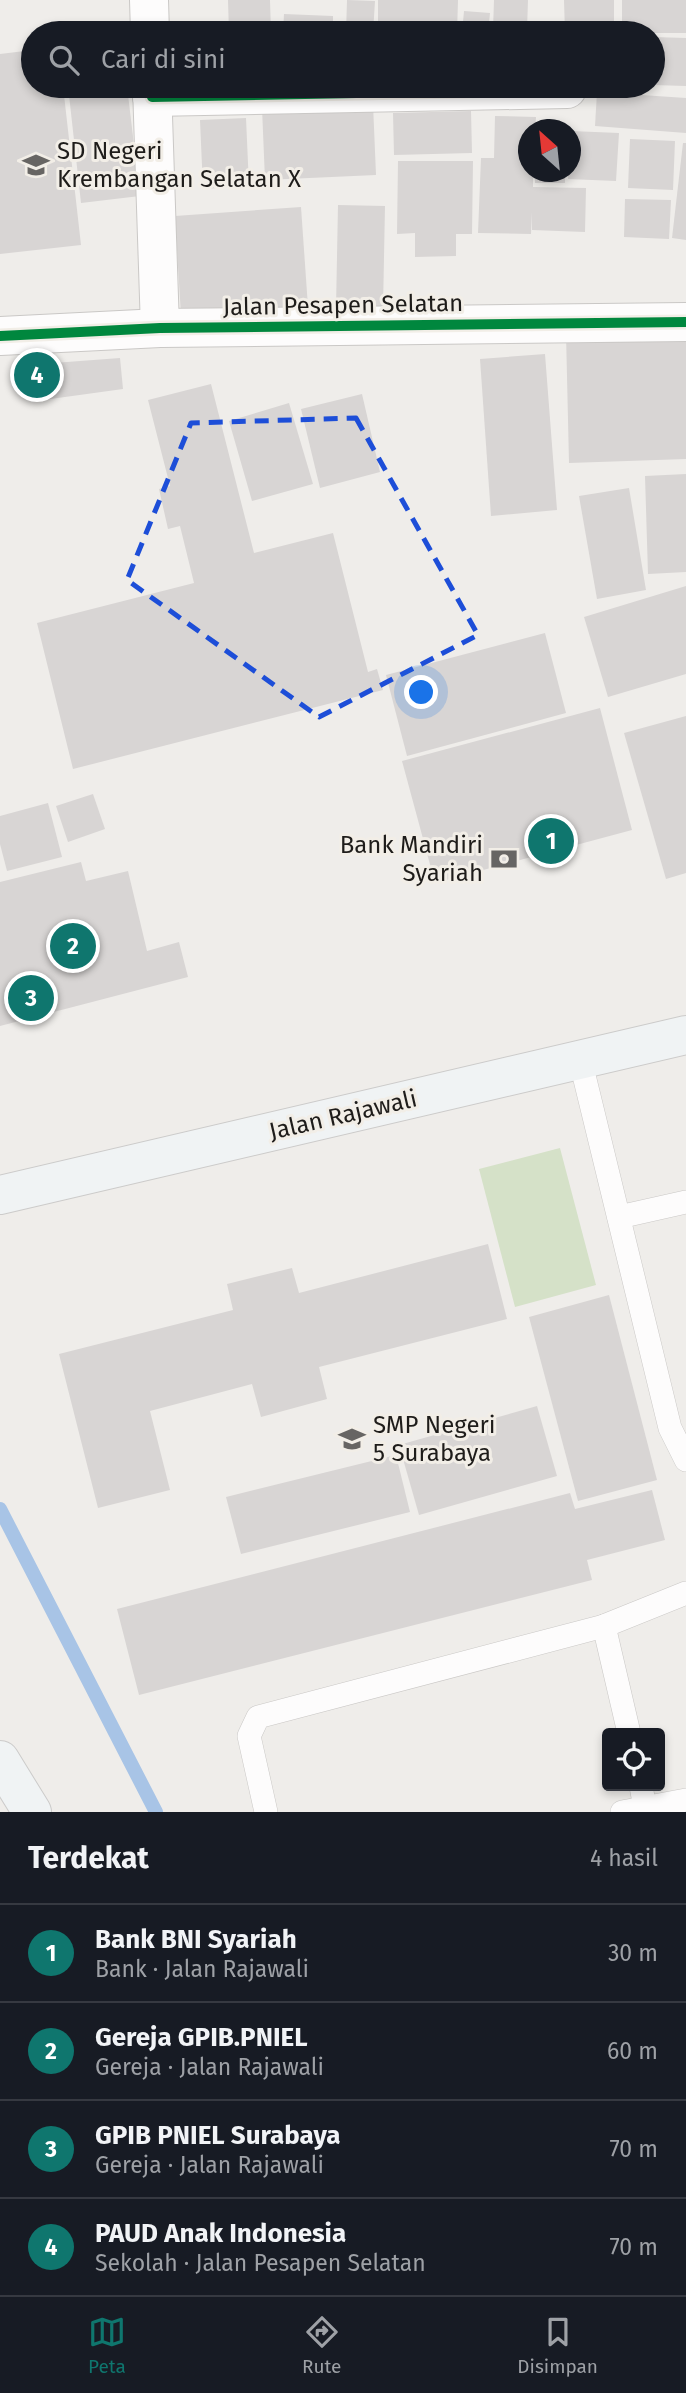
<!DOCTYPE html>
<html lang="id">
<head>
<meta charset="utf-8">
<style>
	body { margin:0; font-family:"Fira Sans",sans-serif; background:#242831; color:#f1f3f6 }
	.controls { position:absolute; right:21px; bottom:21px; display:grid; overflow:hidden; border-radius:7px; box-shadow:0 4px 10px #0003 }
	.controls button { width:63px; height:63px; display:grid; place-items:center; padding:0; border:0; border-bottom:2px solid #363941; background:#171b24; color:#f1f3f6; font:35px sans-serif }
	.compass { position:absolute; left:518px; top:119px; width:63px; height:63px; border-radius:50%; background:#171b24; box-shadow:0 4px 10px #0003; rotate:333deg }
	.you { position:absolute; left:422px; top:693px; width:24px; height:24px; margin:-18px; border:5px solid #fff; border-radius:50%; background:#1a73e8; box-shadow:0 0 0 10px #1a73e833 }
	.badge { display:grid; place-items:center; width:46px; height:46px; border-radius:50%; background:#0f766e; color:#fff; font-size:23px; font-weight:700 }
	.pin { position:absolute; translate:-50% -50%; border:4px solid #fff; box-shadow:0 2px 7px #0006 }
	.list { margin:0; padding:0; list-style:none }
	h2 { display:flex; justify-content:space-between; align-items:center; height:91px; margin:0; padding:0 28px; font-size:30px }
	h2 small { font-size:23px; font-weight:400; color:#9ea1a6 }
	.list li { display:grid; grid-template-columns:46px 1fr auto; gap:21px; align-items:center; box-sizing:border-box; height:98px; padding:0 28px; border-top:2px solid #363941 }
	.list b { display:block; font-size:26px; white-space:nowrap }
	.list p { margin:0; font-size:23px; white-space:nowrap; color:#9ea1a6 }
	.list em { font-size:23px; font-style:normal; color:#9ea1a6 }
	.icon { flex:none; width:38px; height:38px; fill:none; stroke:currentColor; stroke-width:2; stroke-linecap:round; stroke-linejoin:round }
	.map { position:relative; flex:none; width:686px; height:1812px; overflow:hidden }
	.search { position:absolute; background:#171b24; box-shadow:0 4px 10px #0003; left:21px; right:21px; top:21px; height:77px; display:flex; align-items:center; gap:18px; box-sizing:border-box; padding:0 24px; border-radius:38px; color:#9ea1a6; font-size:26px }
	.sheet { height:483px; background:#171b24 }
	nav { display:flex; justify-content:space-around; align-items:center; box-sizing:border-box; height:98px; border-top:2px solid #363941; background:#171b24; font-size:19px; color:#9ea1a6 }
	nav a { display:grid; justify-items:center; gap:4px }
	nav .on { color:#0f766e }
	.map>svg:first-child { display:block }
	.green { fill:#d5e1c8 }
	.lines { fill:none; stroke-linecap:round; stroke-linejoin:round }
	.stream { stroke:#a8c4e6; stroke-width:14 }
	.building { fill:#d8d5d4 }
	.service-casing { stroke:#cac8c6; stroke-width:24 }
	.minor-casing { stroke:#cac8c6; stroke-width:40 }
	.primary-casing { stroke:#cccbca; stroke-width:40 }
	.service { stroke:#fdfcfc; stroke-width:23 }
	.minor { stroke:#fdfcfc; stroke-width:38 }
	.primary { stroke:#f0f3f4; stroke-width:38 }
	.cycleway-casing { stroke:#f2eee7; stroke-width:15 }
	.cycleway { stroke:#00873e; stroke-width:10 }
	.marked { fill:none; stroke:#1d4ed8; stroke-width:5; stroke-dasharray:14 9; stroke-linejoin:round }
	.labels { text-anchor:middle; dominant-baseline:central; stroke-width:6; stroke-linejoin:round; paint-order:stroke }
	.poi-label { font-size:24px; fill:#1e1c1a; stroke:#f2eee7; text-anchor:start }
	.street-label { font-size:24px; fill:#1e1c1a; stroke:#f2eee7 }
</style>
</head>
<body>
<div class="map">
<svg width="686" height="1812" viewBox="0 0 686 1812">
	<rect width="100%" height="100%" fill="#efedea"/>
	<path class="green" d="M560,1148L596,1285L515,1307L479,1169Z"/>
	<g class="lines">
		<path class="stream" d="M0,1509L156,1812"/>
	</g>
	<g class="building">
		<path d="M228,0H270L271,33H229Z"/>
		<path d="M347,0L375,1L373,33H346Z"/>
		<path d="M378,0H458L457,33H378Z"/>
		<path d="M494,0H528L527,30H493Z"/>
		<path d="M564,0H614V32L565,33Z"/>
		<rect x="622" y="0" width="64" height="33"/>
		<path d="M464,11L490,13L488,33H462Z"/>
		<path d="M284,14L333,16V33H283Z"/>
		<path d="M120,24L121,33H62V31Z"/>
		<path d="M653,37L686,38V86L653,85Z"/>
		<path d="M33,50V86H63L81,245L0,254V54Z"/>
		<path d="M68,86H127L140,196L81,203Z"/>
		<path d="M597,92L686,98V133L595,126Z"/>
		<path d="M373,104L376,175L265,180L262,108Z"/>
		<path d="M471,111L472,153L394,155L393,113Z"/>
		<path d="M495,116L536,117L535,130H528V172H533V187L586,188L585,232L532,230V212L531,234L478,233L481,158H494Z"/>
		<path d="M246,118L249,186L203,189L200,120Z"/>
		<path d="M571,131L619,133L616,181L568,179Z"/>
		<path d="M630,139L675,141L673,190L628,188Z"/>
		<path d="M683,143H686V240L672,238Z"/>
		<path d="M398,161H473L472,234H456V256L415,257V233L397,234Z"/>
		<rect x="535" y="172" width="30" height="11"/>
		<path d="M625,199L671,200L669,239L624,237Z"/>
		<path d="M338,205L385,206L383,309L336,308Z"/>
		<path d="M301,207L308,307L181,315L175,216Z"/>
		<path d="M686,329V459L569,463L566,333Z"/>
		<path d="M545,354L557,510L491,516L480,359Z"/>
		<path d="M120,358L123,389L36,401L27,365Z"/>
		<path d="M211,384L254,553L333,533L368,672L377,669L383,690L73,769L37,623L194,583L180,526L168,529L159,489L170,486L148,400Z"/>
		<path d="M362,394L380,472L320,488L301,409Z"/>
		<path d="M289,403L313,484L252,501L229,421Z"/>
		<path d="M686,474V572L648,574L645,476Z"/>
		<path d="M629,488L646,590L597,599L579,496Z"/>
		<path d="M686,586V674L608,697L584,617Z"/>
		<path d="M545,633L566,713L407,756L386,675Z"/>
		<path d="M600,708L632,830L435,883L402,761Z"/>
		<path d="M686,716V873L666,879L624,733Z"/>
		<path d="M93,794L105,829L68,842L56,806Z"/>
		<path d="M48,803L62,857L7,871L0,844V816Z"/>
		<path d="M81,862L86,881L128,871L147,951L179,942L188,977L0,1026V882Z"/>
		<path d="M488,1244L507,1319L319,1367L327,1399L261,1417L252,1384L150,1411L170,1490L98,1508L59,1354L233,1310L227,1284L292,1268L299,1293Z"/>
		<path d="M609,1295L657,1480L578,1501L529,1317Z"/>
		<path d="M537,1406L557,1476L419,1515L399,1445Z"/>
		<path d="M396,1455L410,1512L241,1554L226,1497Z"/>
		<path d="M652,1490L665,1540L587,1560L592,1580L139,1695L117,1609L570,1493L575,1509Z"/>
	</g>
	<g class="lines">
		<defs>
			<g id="service">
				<path d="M580,1059L670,1428L686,1460"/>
				<path d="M619,1217L686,1202"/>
				<path d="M604,1626L629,1733"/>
				<path d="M641,1786L645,1808"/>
				<path d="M266,1812L249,1736L258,1717L604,1626L686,1593"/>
				<path d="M622,1812L686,1800"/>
			</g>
			<g id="minor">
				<path d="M149,0L150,33"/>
				<path d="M152,86L160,328"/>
				<path d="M152,97L567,89"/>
				<path d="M0,336L160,328L686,322"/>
			</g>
			<g id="primary">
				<path d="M0,1195L686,1035"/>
				<path d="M0,1760L32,1812"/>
			</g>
		</defs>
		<use href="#service" class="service-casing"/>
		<use href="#minor" class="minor-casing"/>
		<use href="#primary" class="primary-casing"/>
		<use href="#service" class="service"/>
		<use href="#minor" class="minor"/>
		<use href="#primary" class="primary"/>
		<defs>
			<g id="cycleway">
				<path d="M152,97L567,89"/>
				<path d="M0,336L160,328L686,322"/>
			</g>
		</defs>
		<use href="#cycleway" class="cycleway-casing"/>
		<use href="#cycleway" class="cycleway"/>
	</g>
	<path class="marked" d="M356,418L478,635L319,717L127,580L191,423Z"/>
	<defs>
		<symbol id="school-bare" viewBox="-9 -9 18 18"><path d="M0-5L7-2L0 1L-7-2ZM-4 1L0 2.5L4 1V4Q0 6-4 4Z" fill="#676563" stroke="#f2eee7" stroke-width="2.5" paint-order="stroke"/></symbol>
		<symbol id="bank-bare" viewBox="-9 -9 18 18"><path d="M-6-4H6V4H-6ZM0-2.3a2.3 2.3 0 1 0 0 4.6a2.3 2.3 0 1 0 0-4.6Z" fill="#676563" stroke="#f2eee7" stroke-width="2.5" paint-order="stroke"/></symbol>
	</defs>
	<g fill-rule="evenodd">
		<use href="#school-bare" x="17" y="146" width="38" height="38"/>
		<use href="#bank-bare" x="485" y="840" width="38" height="38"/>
		<use href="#school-bare" x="333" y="1420" width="38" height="38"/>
	</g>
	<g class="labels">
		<g class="poi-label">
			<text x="57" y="151">SD Negeri<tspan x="57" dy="28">Krembangan Selatan X</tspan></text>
			<text x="483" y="845" text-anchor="end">Bank Mandiri<tspan x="483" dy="28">Syariah</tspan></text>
			<text x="373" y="1425">SMP Negeri<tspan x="373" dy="28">5 Surabaya</tspan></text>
		</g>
		<g class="street-label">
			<text transform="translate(343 305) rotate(-1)">Jalan Pesapen Selatan</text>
			<text transform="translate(343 1115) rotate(-13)">Jalan Rajawali</text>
		</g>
	</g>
</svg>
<div class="controls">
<button><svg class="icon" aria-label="locate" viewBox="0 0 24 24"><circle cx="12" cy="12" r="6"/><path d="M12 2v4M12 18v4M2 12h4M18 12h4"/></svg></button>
</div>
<svg class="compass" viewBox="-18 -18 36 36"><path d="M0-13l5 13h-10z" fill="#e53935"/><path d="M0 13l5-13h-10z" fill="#9ea1a6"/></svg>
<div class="you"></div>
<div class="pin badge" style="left:551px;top:841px">1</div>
<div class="pin badge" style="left:73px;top:946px">2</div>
<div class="pin badge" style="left:31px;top:998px">3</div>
<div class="pin badge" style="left:37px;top:375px">4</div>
<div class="search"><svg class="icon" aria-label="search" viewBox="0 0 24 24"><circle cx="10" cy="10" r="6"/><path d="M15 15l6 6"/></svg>Cari di sini</div>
</div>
<section class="sheet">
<h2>Terdekat<small>4 hasil</small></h2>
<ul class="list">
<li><span class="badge">1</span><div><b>Bank BNI Syariah</b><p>Bank · Jalan Rajawali</p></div><em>30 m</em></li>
<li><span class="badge">2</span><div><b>Gereja GPIB.PNIEL</b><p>Gereja · Jalan Rajawali</p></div><em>60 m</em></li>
<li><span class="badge">3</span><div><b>GPIB PNIEL Surabaya</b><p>Gereja · Jalan Rajawali</p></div><em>70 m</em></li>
<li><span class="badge">4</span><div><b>PAUD Anak Indonesia</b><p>Sekolah · Jalan Pesapen Selatan</p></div><em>70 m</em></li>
</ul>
</section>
<nav>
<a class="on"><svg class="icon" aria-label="map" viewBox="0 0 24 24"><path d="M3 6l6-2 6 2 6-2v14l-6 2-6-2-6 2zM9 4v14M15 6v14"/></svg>Peta</a>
<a><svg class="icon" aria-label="directions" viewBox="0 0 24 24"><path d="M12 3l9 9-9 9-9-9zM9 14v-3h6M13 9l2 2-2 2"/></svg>Rute</a>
<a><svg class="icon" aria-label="saved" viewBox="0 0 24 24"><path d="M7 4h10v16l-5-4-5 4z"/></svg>Disimpan</a>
</nav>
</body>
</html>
